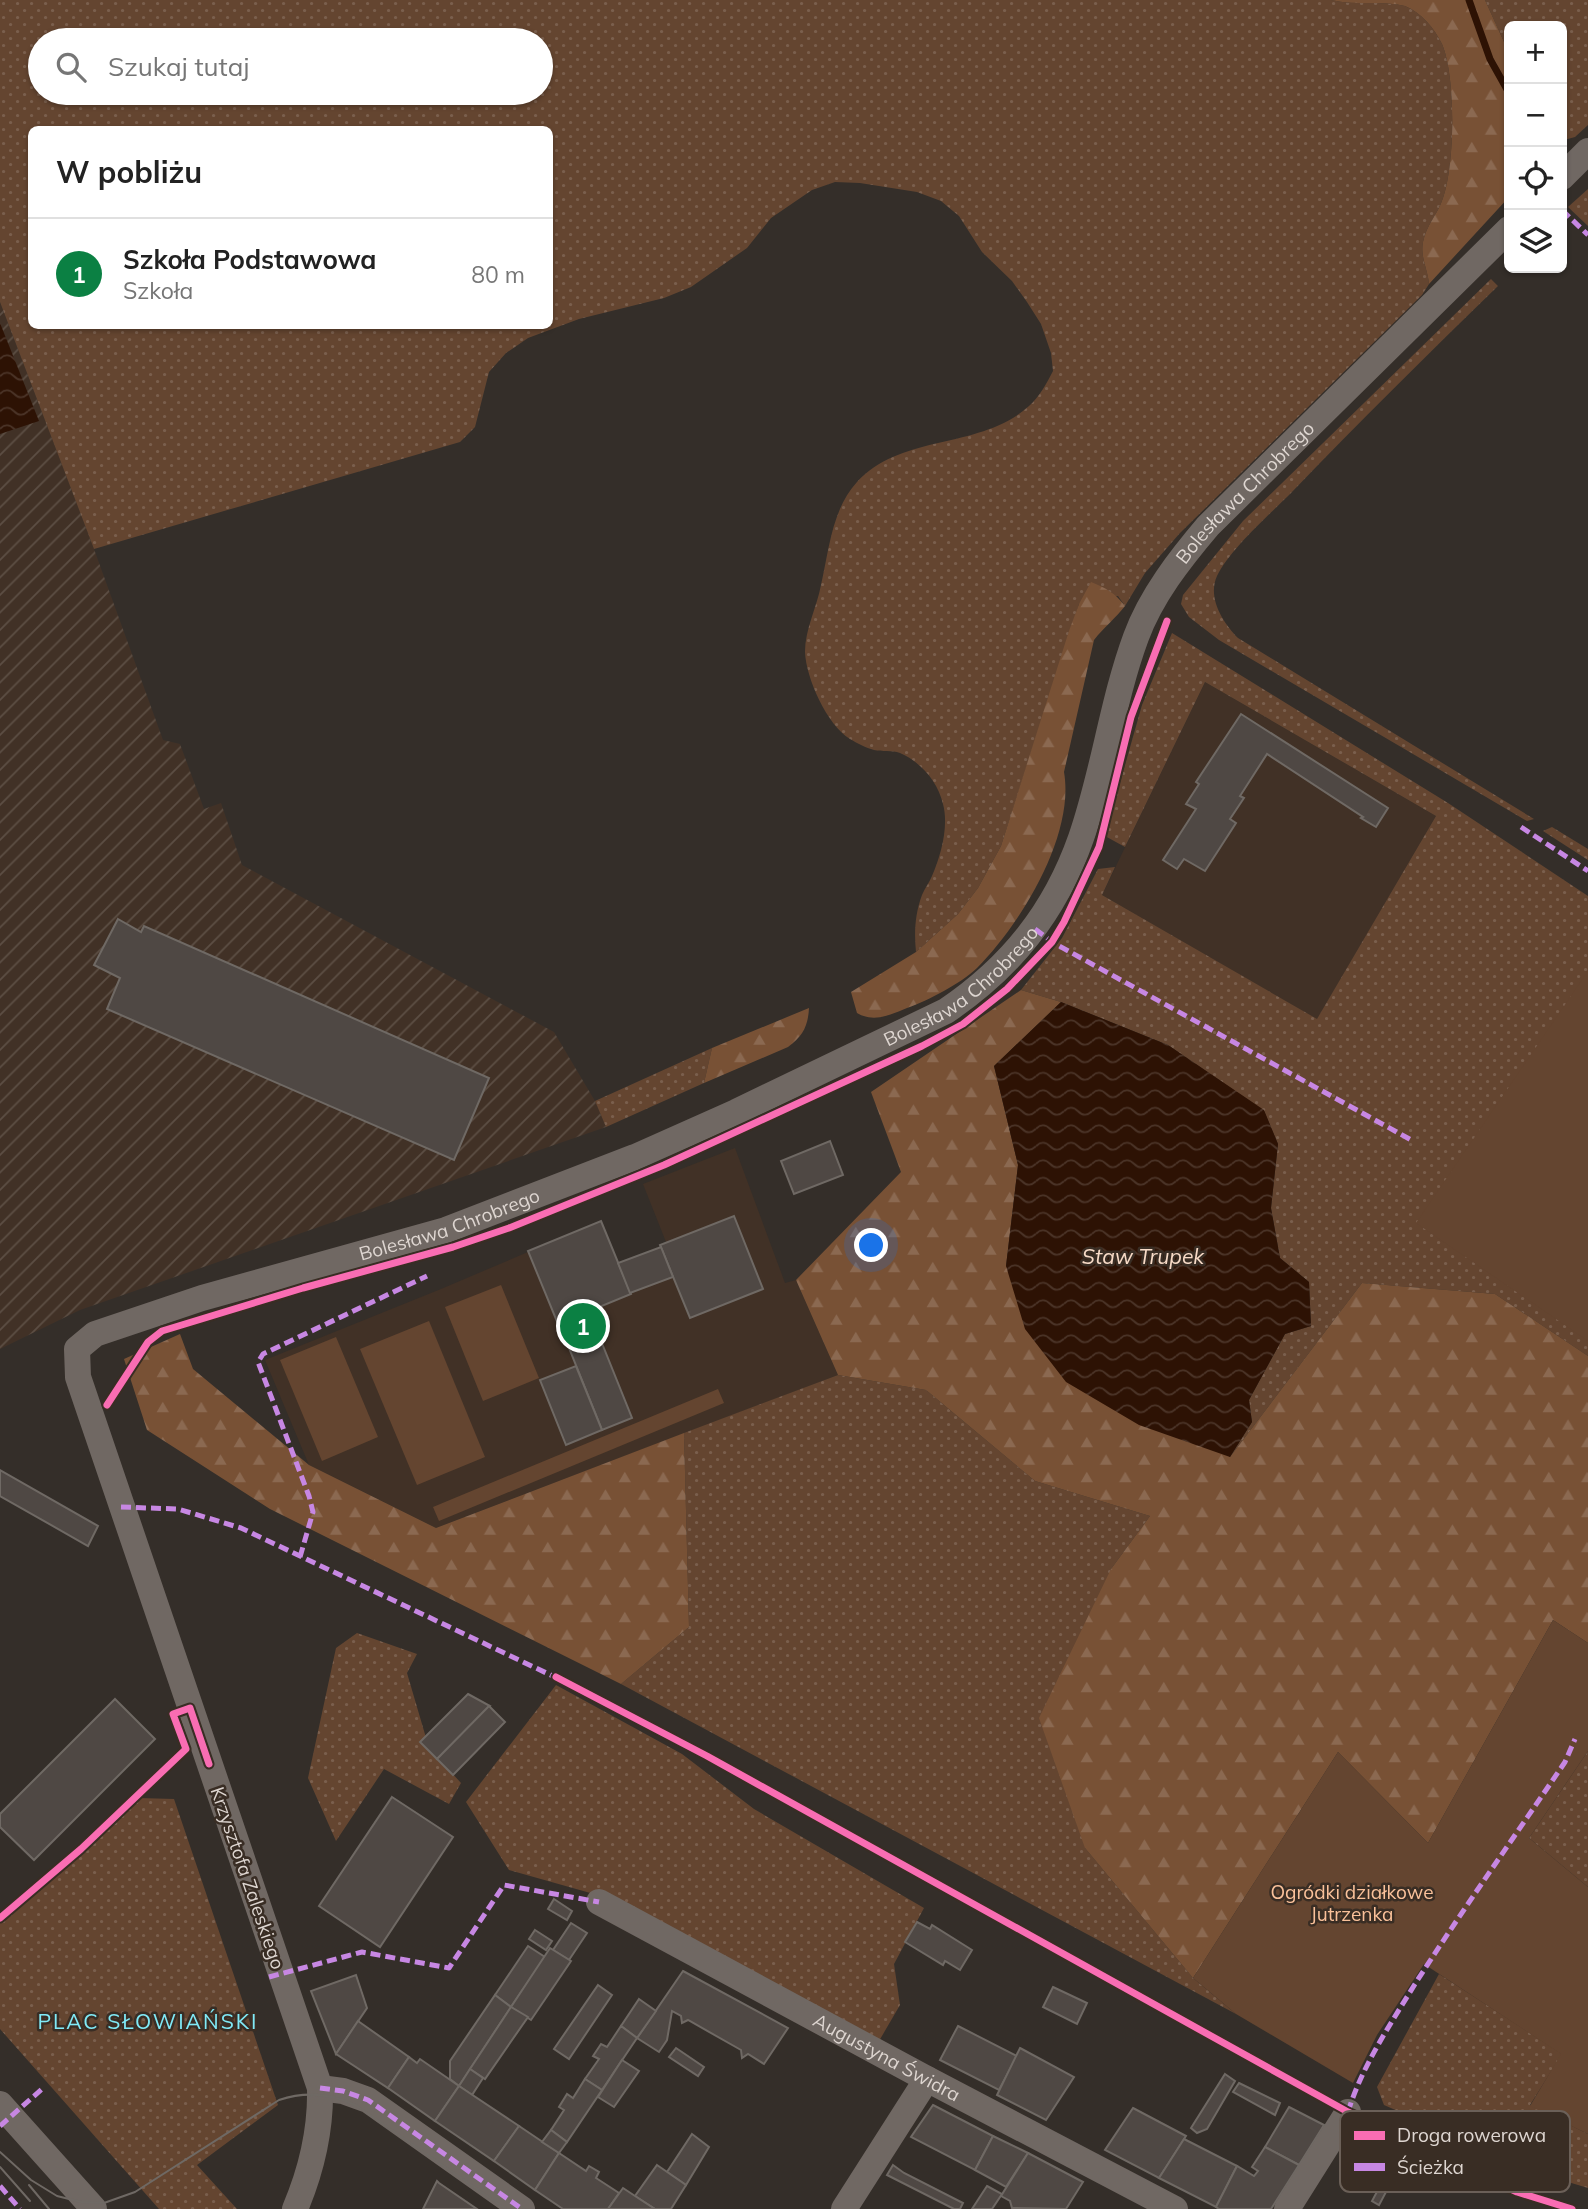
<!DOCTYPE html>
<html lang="pl">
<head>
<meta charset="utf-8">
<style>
	body { margin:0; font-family:Mulish,sans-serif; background:#f6f6f6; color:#222 }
	.controls { position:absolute; right:21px; top:21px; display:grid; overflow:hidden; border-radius:10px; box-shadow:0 2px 5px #0004 }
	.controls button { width:63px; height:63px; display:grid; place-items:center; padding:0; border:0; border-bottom:2px solid #e0e0e0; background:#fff; color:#222; font:35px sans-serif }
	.you { position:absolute; left:872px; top:1246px; width:24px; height:24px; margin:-18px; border:5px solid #fff; border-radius:50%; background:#1a73e8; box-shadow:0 0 0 10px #1a73e833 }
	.badge { display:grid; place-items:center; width:46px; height:46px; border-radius:50%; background:#0b8043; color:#fff; font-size:23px; font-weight:700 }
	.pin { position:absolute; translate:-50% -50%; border:4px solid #fff; box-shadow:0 2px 7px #0006 }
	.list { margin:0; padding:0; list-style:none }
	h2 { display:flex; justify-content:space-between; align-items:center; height:91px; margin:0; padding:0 28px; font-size:30px }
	h2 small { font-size:23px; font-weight:400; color:#767676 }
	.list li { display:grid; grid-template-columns:46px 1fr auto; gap:21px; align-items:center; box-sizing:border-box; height:112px; padding:0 28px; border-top:2px solid #e0e0e0 }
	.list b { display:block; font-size:26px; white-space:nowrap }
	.list p { margin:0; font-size:23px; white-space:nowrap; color:#767676 }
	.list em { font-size:23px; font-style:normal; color:#767676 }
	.icon { flex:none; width:38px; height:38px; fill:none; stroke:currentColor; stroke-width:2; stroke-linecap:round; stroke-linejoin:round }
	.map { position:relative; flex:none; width:1588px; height:2209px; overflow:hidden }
	.search { position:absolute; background:#fff; box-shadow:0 2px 5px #0004; left:28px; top:28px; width:525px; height:77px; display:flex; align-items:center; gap:18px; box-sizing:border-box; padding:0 24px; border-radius:38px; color:#767676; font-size:26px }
	.panel { position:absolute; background:#fff; box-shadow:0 2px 5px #0004; left:28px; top:126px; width:525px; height:203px; border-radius:10px }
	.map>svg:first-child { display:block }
	.built { fill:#413126 }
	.industrial { fill:url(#industrial-furrows) }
	.grass { fill:url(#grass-dots); fill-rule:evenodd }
	.forest { fill:url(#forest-firs) }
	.garden { fill:#644530 }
	.water { fill:url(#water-waves) }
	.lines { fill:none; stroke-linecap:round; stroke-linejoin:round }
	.stream { stroke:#2d1204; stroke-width:7 }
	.building { fill:#4f4844; stroke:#6f6964; stroke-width:2 }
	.minor { stroke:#706863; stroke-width:26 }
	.tram { stroke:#6f6964; stroke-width:2 }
	.quiet { stroke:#c787e3; stroke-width:5; stroke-dasharray:10 5; stroke-linecap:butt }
	.cycleway-casing { stroke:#392d24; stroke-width:11 }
	.cycleway { stroke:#f96db3; stroke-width:7 }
	.labels { text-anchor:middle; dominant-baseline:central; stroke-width:5; stroke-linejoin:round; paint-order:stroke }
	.street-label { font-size:19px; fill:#ded6d1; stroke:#392d24 }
	.park-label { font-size:19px; fill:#fac19a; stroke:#392d24 }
	.water-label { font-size:21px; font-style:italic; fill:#f8dbc7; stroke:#392d24 }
	.neighbourhood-label { font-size:21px; letter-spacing:2px; fill:#80eaf7; stroke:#392d24 }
	.key { fill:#392d24; stroke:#6b6058; stroke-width:2 }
	.key-label { font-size:19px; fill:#ded6d1 }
</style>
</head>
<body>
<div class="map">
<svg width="1588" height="2209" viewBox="0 0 1588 2209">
	<defs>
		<pattern id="industrial-furrows" width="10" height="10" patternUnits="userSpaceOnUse" patternTransform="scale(1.75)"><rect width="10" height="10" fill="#413126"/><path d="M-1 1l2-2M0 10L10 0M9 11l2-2" fill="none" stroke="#5c4e44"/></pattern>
		<pattern id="grass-dots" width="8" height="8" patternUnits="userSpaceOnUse" patternTransform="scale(1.75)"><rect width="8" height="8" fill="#644530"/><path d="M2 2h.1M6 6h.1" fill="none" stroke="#7a5f4d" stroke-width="1.8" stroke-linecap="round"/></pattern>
		<pattern id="forest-firs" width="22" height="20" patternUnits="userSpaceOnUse" patternTransform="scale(1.75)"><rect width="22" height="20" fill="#785135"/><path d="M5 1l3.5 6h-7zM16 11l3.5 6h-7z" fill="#8b6951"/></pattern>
		<pattern id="water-waves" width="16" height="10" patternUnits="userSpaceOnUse" patternTransform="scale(1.75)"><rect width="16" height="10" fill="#2d1204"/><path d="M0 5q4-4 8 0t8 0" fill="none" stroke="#4b3428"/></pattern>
	</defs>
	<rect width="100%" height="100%" fill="#342e29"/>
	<g class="built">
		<path d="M1205,682L1436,816L1317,1020L1102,895Z"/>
		<path d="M735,1148L785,1283L796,1280L838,1375L436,1528L309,1465L265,1360L441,1289L601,1221L618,1263L660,1247L666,1242L643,1184Z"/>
	</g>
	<path class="industrial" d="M0,302L94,549L163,740L180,744L204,809L221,803L242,865L554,1032L595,1101L606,1127L80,1310L0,1349Z"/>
	<g class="grass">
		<path d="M0,0H1331C1356,6 1381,0 1405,6C1422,13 1434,28 1442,44C1456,77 1455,164 1443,198C1438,214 1426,225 1423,242C1420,257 1428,270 1429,284L1422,295L1180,533L1145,573L1125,606L1118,596L1079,604L1001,846L978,888L958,914L916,952C914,932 915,914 922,895C925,888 929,883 932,876C941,856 949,826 943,804C938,782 921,762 900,753C892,750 882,752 874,750C866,748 857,743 850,739C827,725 806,678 805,652C805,629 817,607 821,585C829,550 832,509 857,482C902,433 981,450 1029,406C1039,397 1047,383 1053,371L1051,353L1041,324L1027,302L1012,281L982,252L959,216L941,201L917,192L860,183L835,182L812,190L771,218L747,248L691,287L664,298L579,319L528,338L506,353L489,372L475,427L460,442L94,549L0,302ZM40,40H541V93H40ZM32,130H550V326H32Z"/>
		<path d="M1485,0H1588V125L1575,137L1564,140L1562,137V26H1509V53Z"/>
		<path d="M1588,189V226L1568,207Z"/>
		<path d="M1491,279L1498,286C1428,354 1359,422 1291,493C1269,515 1230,549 1217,576C1207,598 1223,623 1238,638L1534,819L1527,821L1219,640L1189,617L1181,604L1183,595L1243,521Z"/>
		<path d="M1172,633L1448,803L1588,896V1356L1495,1294L1362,1283L1230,1457L1252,1422L1249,1400L1285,1334L1311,1326L1309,1282L1280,1258L1271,1208L1278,1144L1264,1111L1168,1045L1061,1002L1021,990L1062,938L1098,869L1115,867L1102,895L1317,1019L1436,816L1205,682L1125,847L1105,836L1142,705Z"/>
		<path d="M1552,827L1588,849V860L1543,831Z"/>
		<path d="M712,1048L704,1083L606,1127L595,1101Z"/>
		<path d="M838,1375L926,1390L1035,1481L1150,1516L1111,1569L1085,1848L1193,1978L1236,2014L621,1684L689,1627L684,1433Z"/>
		<path d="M357,1633L417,1654L407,1673L429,1748L461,1783L449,1804L384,1769L336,1841L308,1778L336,1648Z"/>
		<path d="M556,1685L682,1754L754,1809L924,1908L894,1964L900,2005L879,2041L601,1896L509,1870L466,1802Z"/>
		<path d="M1588,1751V1887L1529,1838Z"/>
		<path d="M138,1798L174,1799L278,2105L197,2165L237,2209H159L0,2029V1922Z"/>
		<path d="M1439,1974L1562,2054L1530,2105L1588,2134V2188L1545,2175L1384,2105L1377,2087Z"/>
	</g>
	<g class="forest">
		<path d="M1331,0H1485L1509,53V197L1429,284C1428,270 1420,257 1423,242C1426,225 1438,214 1443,198C1455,164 1456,77 1442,44C1434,28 1422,13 1405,6C1381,0 1356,6 1331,0Z"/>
		<path d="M1091,582C1106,588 1115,593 1125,606C1116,618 1104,627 1094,640L1064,772C1075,835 1021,924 977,968C960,984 929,1000 907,1008C890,1015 874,1023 857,1013L851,992L916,952L958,914L978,888L1001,846L1069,631L1079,604Z"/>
		<path d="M1021,990L1061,1002L994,1066L1018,1165L1006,1266L1230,1457L1362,1283L1495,1294L1588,1356V1643L1553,1620L1428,1843L1338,1752L1193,1978L1085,1848L1039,1718L1111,1569L1150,1516L1035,1481L926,1390L838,1375L796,1280L901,1172L871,1092Z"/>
		<path d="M809,1008C808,1026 803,1036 788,1047L704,1083L712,1048Z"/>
		<path d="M180,1334L193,1369L309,1465L436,1528L684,1433L689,1627L621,1684L270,1509L147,1430L124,1359Z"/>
	</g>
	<g class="garden">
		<path d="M1588,971V1341L1416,1223Z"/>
		<path d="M501,1285L539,1378L483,1401L445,1307Z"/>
		<path d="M429,1321L485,1457L417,1485L360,1349Z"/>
		<path d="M336,1337L378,1437L322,1461L280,1360Z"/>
		<path d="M718,1389L724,1403L439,1521L433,1507Z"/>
		<path d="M1553,1620L1588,1643V1751L1529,1838L1588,1887V2134L1530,2106L1561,2054L1424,1964L1377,2035L1353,2083L1236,2014L1193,1978L1338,1752L1428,1843Z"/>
	</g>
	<g class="water">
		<path d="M0,323L39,421L0,434Z"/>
		<path d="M1061,1002L1168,1045L1264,1110L1278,1144L1271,1208L1280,1258L1309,1282L1311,1326L1285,1334L1249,1400L1252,1422L1230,1457L1139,1425L1066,1382L1025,1329L1006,1266L1018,1165L994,1066Z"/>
	</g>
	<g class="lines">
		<path class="stream" d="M1469,0L1490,59L1509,93"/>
	</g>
	<g class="building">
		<path d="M1241,714L1388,808L1376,827L1361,818L1363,817L1267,754L1240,796L1244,798L1230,819L1236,823L1205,871L1184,859L1177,869L1163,860L1196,809L1186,804L1199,784L1196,782Z"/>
		<path d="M118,919L141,932L144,926L489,1078L454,1160L107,1009L120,978L94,965Z"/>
		<path d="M830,1141L843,1175L794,1194L781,1161Z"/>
		<path d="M734,1216L763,1289L690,1318L660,1245Z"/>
		<path d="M601,1221L631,1294L558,1324L528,1251Z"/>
		<path d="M661,1247L673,1277L630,1293L618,1263Z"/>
		<path d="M589,1311L632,1418L602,1430L559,1323Z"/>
		<path d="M576,1366L602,1430L566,1445L540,1380Z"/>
		<path d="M0,1470L98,1526L88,1546L0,1496Z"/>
		<path d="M468,1694L490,1706L437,1759L420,1742Z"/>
		<path d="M115,1699L155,1739L34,1860L0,1827V1814Z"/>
		<path d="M489,1706L505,1722L453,1775L437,1759Z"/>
		<path d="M392,1797L453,1837L380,1947L319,1906Z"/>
		<path d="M554,1899L572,1911L567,1920L548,1909Z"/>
		<path d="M917,1922L930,1929L932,1925L972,1950L960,1970L945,1961L943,1965L905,1942Z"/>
		<path d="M571,1923L587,1933L569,1960L553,1950Z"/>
		<path d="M535,1930L552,1941L546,1950L529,1939Z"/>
		<path d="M528,1946L545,1957L511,2007L495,1995Z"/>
		<path d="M550,1948L571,1961L531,2020L511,2007Z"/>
		<path d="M683,1971L788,2028L764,2064L748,2054L742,2058L741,2050L688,2020L682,2023L681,2016L672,2011L667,2040L659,2052L637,2038Z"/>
		<path d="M356,1975L367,2008L336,2054L311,1991Z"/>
		<path d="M598,1985L612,1995L569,2059L554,2049Z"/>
		<path d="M1053,1987L1087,2003L1077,2024L1043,2007Z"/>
		<path d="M495,1995L511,2007L459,2086L450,2079V2061Z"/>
		<path d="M639,1999L656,2011L637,2038L621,2026Z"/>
		<path d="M511,2007L528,2017L485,2079L470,2069Z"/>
		<path d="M358,2021L409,2057L388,2088L336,2054Z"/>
		<path d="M621,2026L637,2038L602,2090L585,2079L599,2059L593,2056L601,2044L607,2047Z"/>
		<path d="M958,2026L1017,2056L999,2090L940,2060Z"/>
		<path d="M676,2048L704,2067L698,2076L669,2057Z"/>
		<path d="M1020,2048L1074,2077L1046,2120L997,2095Z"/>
		<path d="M409,2057L417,2063L420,2059L459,2086L435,2121L388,2088Z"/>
		<path d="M622,2060L639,2071L614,2107L598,2097Z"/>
		<path d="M470,2069L483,2078L472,2095L459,2086Z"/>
		<path d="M1225,2074L1235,2081L1207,2129L1197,2133L1191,2128Z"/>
		<path d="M585,2079L602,2090L567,2142L551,2130L564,2110L559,2107L567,2094L573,2098Z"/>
		<path d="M1239,2083L1280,2103L1275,2115L1233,2092Z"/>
		<path d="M459,2086L519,2126L494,2161L435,2121Z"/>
		<path d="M933,2105L993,2136L975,2170L911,2137Z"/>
		<path d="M1289,2107L1324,2125L1299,2165L1265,2147Z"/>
		<path d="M1133,2108L1186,2136L1159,2178L1105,2150Z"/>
		<path d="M519,2126L559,2153L535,2190L494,2161Z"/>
		<path d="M551,2130L567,2142L559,2153L542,2142Z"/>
		<path d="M692,2134L709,2147L686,2185L667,2172Z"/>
		<path d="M993,2136L1028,2153L1006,2187L975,2170Z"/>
		<path d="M1184,2139L1237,2166L1216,2207L1159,2178Z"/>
		<path d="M1265,2147L1299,2165L1271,2209H1219L1216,2207L1237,2166L1254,2176L1258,2171L1252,2167Z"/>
		<path d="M559,2153L586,2171L589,2166L599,2172L596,2178L619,2193L608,2209H563L535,2190Z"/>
		<path d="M1028,2153L1083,2182L1066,2209L1012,2208L1010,2201L1001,2196Z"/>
		<path d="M657,2165L686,2185L671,2209H655L635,2196Z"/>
		<path d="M893,2165L904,2173L963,2203L960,2209H954L887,2175Z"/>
		<path d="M437,2181L439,2183L477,2209H423Z"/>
		<path d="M987,2186L1002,2194L992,2209H972Z"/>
		<path d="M623,2188L635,2196L655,2209H608Z"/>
		<path d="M1379,2188L1386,2192L1379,2205L1372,2201Z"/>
	</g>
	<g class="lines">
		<g class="minor">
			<path d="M1562,177L1588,151"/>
			<path id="s1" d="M599,1902L927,2079L1175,2209"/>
			<path d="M320,2088L343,2091L368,2100L522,2209"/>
			<path d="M0,2104L94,2209"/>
			<path id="s2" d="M295,2209C312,2169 321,2131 320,2088L78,1377L77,1349L95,1334L202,1298L446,1230L635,1157L736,1112L946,1011C1011,967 1055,912 1081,838C1104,772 1112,702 1136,637C1151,596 1180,559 1208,526L1509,229"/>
			<path d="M844,2209L927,2079"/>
			<path d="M1287,2209L1348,2112"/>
		</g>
		<g class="tram">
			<path d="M0,2152L31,2180L57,2196L81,2202L104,2203L135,2192L279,2100C306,2091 331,2093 357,2106L506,2209"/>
			<path d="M453,2161L525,2209"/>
			<path d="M0,2167L30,2201"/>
			<path d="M29,2185L49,2209"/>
		</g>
		<g class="quiet">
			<path d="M1562,210L1588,235"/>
			<path d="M1521,827L1588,871"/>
			<path d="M1035,929L1052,942L1413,1141"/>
			<path d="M121,1507L178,1509L241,1528L559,1679"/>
			<path d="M300,1557L313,1512L309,1496L258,1362L263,1354L427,1276"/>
			<path d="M269,1977L362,1952L449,1968L504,1885L599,1902"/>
			<path d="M320,2088L343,2091L368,2100L522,2209"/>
			<path d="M1348,2112C1362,2066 1390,2025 1415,1984C1463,1909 1515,1836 1565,1762L1575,1739"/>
			<path d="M0,2126L42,2089"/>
			<path d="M0,2186L20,2209"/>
		</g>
		<defs>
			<g id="cycleway">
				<path d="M107,1405L148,1342L162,1331L303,1288L453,1247L509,1228L664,1165L922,1046L963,1024L1007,989L1052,942L1064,922L1099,847L1131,717L1167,621"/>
				<path d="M556,1677L707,1756L1348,2112L1517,2192L1572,2209"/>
				<path d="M0,1918L81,1849L186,1749L173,1714L190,1708L209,1764"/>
			</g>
		</defs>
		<use href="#cycleway" class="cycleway-casing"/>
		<use href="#cycleway" class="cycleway"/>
	</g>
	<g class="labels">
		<g class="street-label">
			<text stroke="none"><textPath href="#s2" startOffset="2454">Bolesława Chrobrego</textPath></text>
			<text stroke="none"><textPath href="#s2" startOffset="1866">Bolesława Chrobrego</textPath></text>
			<text stroke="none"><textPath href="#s2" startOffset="1298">Bolesława Chrobrego</textPath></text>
			<text transform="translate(248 1878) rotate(71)">Krzysztofa Zaleskiego</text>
			<text stroke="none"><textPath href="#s1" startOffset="327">Augustyna Świdra</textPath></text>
		</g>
		<g class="park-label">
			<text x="1352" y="1892">Ogródki działkowe<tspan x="1352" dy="22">Jutrzenka</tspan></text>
		</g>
		<g class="water-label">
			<text x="1143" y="1256">Staw Trupek</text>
		</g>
		<g class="neighbourhood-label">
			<text x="148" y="2021">PLAC SŁOWIAŃSKI</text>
		</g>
	</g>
	<rect x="1340" y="2111" width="230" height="81" rx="10" class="key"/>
	<rect x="1354" y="2131" width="31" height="9" fill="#f96db3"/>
	<rect x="1354" y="2163" width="31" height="8" fill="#c787e3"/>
	<g class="key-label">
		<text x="1397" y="2142">Droga rowerowa</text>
		<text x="1397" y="2174">Ścieżka</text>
	</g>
</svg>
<div class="controls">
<button>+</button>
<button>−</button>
<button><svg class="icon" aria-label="locate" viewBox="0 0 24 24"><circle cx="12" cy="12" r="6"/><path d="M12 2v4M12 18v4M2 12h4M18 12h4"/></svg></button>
<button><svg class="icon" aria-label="layers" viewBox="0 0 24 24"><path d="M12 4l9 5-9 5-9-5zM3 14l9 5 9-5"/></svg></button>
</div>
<div class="you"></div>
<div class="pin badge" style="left:583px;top:1326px">1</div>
<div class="search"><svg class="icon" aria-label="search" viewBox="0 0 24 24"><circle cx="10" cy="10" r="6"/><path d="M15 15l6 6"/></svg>Szukaj tutaj</div>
<section class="panel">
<h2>W pobliżu<small></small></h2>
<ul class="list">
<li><span class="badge">1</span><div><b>Szkoła Podstawowa</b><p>Szkoła</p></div><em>80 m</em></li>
</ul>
</section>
</div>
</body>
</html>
